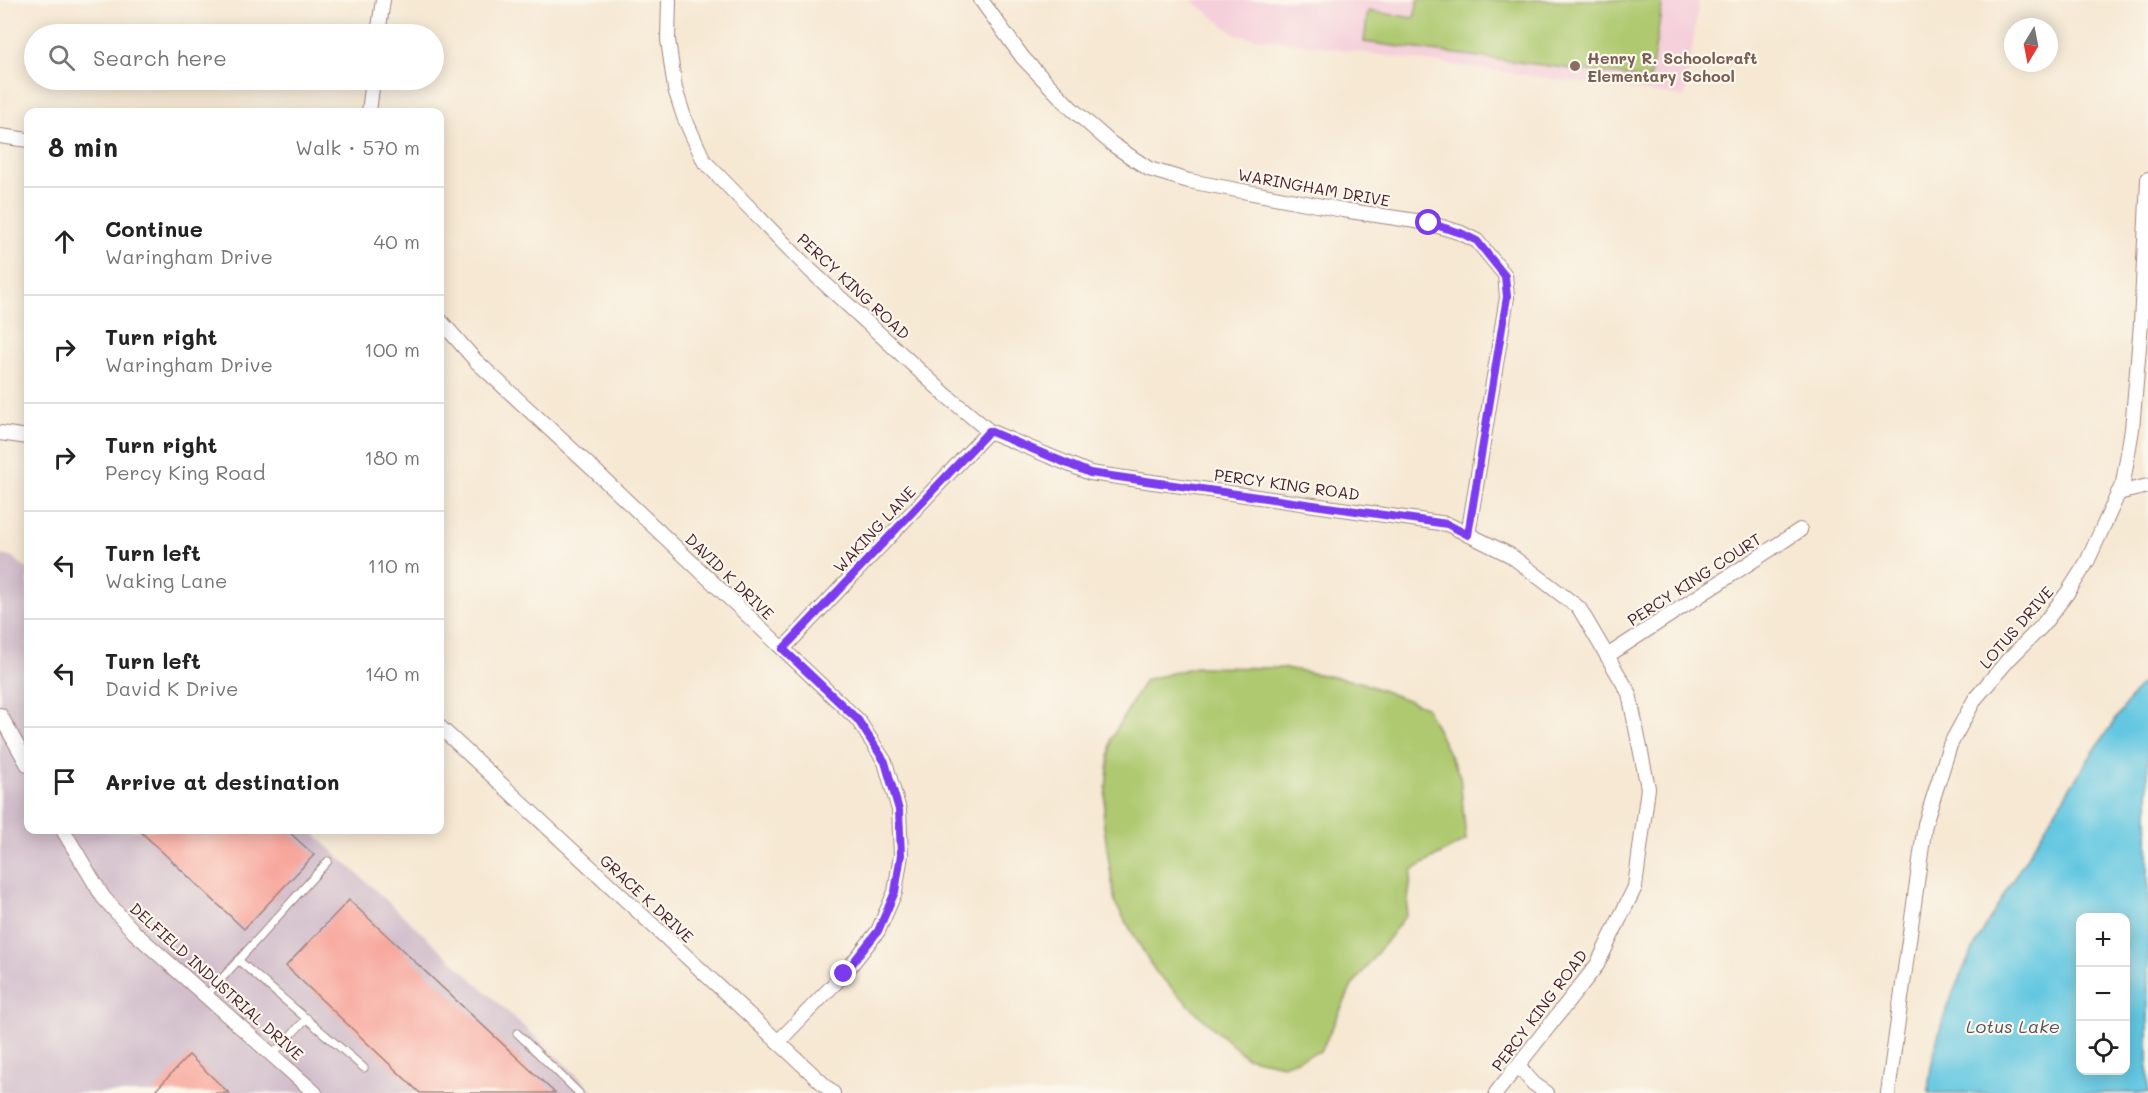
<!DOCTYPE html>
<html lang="en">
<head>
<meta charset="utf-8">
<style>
	body { margin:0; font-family:Mali,sans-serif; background:#f2f2f2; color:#222 }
	.controls { position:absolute; right:18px; bottom:18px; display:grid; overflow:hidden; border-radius:12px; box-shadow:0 3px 15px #0003 }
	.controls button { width:54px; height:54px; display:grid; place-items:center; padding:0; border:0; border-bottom:2px solid #e0e0e0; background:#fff; color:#222; font:30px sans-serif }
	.compass { position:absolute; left:2004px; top:18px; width:54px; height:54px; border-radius:50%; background:#fff; box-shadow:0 3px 15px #0003; rotate:190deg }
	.stop { position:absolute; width:18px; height:18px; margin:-14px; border:4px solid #7c3aed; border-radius:50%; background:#fff }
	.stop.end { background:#7c3aed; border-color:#fff; box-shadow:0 2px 6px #0008 }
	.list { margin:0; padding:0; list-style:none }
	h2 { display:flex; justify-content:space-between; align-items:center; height:78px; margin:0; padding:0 24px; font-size:26px }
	h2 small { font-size:20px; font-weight:400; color:#767676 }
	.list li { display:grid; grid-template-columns:39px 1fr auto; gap:18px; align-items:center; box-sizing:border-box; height:108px; padding:0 24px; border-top:2px solid #e0e0e0 }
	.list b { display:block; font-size:22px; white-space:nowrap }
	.list p { margin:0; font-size:20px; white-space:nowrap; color:#767676 }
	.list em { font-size:20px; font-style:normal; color:#767676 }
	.icon { flex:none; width:33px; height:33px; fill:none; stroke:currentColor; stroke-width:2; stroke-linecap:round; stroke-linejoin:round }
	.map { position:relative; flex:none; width:2148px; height:1093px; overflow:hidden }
	.search { position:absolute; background:#fff; box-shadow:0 3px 15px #0003; left:24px; top:24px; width:420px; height:66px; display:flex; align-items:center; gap:15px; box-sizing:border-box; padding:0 21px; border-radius:33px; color:#767676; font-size:22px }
	.panel { position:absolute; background:#fff; box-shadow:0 3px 15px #0003; left:24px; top:108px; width:420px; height:726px; border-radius:12px }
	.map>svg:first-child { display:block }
	.built { fill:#f5cfda }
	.industrial { fill:#d1bdcb }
	.green { fill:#aec96f; stroke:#7c744d; stroke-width:1.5 }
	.water { fill:#63c7e1; stroke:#567386; stroke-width:1.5; fill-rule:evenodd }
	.building { fill:#f8a79d }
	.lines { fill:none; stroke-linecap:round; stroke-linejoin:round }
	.lane-casing { stroke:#a0847f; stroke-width:9 }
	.street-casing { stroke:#a0847f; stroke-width:16 }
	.lane { stroke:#fff; stroke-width:7 }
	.street { stroke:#fff; stroke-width:14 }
	.route { stroke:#7c3aed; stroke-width:8 }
	.education-dot { fill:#8d6e63; stroke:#fbf7ec; stroke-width:2 }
	.labels { text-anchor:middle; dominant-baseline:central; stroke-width:4.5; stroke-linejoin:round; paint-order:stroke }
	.education-label { font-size:16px; font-weight:bold; fill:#785e54; stroke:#fbf7ec; text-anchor:start }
	.street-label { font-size:16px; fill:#4a1f2b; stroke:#fbf7ec }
	.water-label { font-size:18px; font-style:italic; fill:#525162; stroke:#fbf7ec }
</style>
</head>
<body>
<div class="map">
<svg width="2148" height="1093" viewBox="0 0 2148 1093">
	<rect width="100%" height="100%" fill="#fbf7ec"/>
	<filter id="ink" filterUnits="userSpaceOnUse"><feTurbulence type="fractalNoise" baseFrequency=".0167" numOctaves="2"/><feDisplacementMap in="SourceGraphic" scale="12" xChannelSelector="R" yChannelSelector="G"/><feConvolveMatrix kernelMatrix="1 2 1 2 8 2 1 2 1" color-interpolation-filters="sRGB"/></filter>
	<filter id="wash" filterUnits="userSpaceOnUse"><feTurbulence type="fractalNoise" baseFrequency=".008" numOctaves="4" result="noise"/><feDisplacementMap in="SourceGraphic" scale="24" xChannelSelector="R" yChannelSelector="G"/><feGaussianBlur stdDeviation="1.35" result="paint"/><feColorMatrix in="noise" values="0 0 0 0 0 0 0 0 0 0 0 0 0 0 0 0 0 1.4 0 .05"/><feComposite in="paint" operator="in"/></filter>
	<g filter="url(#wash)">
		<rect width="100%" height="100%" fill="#f6e8d3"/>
		<path class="built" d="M1191,0H1699L1685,97L1236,35Z"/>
		<path class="industrial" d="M0,555L13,557L28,570V830H310L596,1093H0Z"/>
		<g class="green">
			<path d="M1418,0H1663L1650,79L1364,42L1368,11L1414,18Z"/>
			<path d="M1196,667L1285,668L1360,682L1426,707L1460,776L1466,840L1412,870L1406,915L1352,986L1321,1051L1283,1065L1246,1057L1201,1017L1155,971L1115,903L1103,820L1111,739L1145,680Z"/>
		</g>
		<path class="water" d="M2148,677V1093H1929C1928,1079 1931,1066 1934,1053C1949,983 1988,921 2025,860C2060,802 2097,744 2137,689ZM2080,918H2126V1070H2080Z"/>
		<g id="blocks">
			<g class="building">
				<path d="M139,830H287L314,855L244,929Z"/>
				<path d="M349,900L555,1093H420L286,966Z"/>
				<path d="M189,1055L229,1093H153Z"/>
			</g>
		</g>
	</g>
	<g filter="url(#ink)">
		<use href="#blocks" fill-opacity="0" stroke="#a0847f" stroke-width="1.5"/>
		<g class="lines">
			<defs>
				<g id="lane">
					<path d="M238,960L364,1068"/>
					<path d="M206,996L328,861"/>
					<path d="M517,1033L579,1093"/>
					<path d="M273,1054L307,1018"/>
				</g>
				<g id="street">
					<path d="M669,0L668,40L675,89L684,117L704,161L810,270L947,396L989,431L1090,473L1447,524L1510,555L1579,608L1629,693L1648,788L1635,887L1597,965L1496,1093"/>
					<path d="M981,0L1023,58L1072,109L1112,144L1149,169L1189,181L1343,210L1429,223L1461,233L1477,241L1505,275L1507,297L1468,535"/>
					<path d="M378,34L383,0"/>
					<path d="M369,112L373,80"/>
					<path d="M0,136L28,140"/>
					<path d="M440,320L476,361L593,469L858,720L885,762L899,810L901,855L895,892L878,931L844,974L778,1042"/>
					<path d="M0,433L28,437"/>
					<path d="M2118,493L2148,486"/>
					<path d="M783,649L989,431"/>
					<path d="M1607,656L1800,530"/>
					<path d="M0,715L28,765"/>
					<path d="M440,727L833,1093"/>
					<path d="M63,830L103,897L135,933L315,1093"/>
					<path d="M1518,1066L1534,1084L1547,1093"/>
					<path d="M1888,1093L1925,824L1950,745L1975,699L2008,660L2041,627L2068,592L2087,562L2123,483L2132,429L2141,324L2148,179"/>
				</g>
			</defs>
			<use href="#lane" class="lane-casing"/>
			<use href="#street" class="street-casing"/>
			<use href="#lane" class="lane"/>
			<use href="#street" class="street"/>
		</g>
	</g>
	<g class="lines" filter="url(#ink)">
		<path class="route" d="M844,974L878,931L895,892L901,855L899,810L885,762L858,720L783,649L989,431L1090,473L1447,524L1468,535L1507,297L1505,276L1477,241L1461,233L1429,223"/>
	</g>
	<circle class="education-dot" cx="1575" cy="66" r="6"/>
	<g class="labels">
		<g class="education-label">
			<text x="1587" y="57">Henry R. Schoolcraft<tspan x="1587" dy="18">Elementary School</tspan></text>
		</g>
		<g class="street-label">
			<text transform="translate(1314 187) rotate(10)">WARINGHAM DRIVE</text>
			<text transform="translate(854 286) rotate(43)">PERCY KING ROAD</text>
			<text transform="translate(1287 484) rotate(8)">PERCY KING ROAD</text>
			<text transform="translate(874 529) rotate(-47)">WAKING LANE</text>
			<text transform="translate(730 576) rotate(44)">DAVID K DRIVE</text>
			<text transform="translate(1694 579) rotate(-33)">PERCY KING COURT</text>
			<text transform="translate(2016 627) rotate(-49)">LOTUS DRIVE</text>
			<text transform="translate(647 898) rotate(43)">GRACE K DRIVE</text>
			<text transform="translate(217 981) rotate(42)">DELFIELD INDUSTRIAL DRIVE</text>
			<text transform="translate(1539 1010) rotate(-53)">PERCY KING ROAD</text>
		</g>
		<g class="water-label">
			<text x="2013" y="1026">Lotus Lake</text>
		</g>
	</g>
</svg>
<div class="controls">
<button>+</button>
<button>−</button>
<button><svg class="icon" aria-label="locate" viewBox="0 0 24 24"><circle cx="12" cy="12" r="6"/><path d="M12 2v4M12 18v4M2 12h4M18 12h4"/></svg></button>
</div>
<svg class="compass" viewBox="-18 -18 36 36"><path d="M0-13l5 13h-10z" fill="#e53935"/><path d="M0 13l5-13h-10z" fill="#767676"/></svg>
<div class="stop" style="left:1429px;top:223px"></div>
<div class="stop end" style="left:844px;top:974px"></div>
<div class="search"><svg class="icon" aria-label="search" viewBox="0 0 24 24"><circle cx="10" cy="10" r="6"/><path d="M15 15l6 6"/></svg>Search here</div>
<section class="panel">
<h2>8 min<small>Walk · 570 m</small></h2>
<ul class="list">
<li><svg class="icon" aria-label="ahead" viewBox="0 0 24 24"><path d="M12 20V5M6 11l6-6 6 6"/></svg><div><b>Continue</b><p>Waringham Drive</p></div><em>40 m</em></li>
<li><svg class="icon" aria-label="right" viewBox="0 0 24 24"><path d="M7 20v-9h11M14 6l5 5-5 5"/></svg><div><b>Turn right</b><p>Waringham Drive</p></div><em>100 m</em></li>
<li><svg class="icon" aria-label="right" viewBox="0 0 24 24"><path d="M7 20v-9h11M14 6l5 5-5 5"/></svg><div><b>Turn right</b><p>Percy King Road</p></div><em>180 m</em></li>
<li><svg class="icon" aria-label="left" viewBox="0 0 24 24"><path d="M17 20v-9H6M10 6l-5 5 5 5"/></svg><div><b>Turn left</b><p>Waking Lane</p></div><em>110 m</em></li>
<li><svg class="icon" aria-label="left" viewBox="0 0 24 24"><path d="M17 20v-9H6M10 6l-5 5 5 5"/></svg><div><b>Turn left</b><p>David K Drive</p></div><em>140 m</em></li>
<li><svg class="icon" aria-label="arrive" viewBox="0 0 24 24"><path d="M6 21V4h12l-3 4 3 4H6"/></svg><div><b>Arrive at destination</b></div></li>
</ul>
</section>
</div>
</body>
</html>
